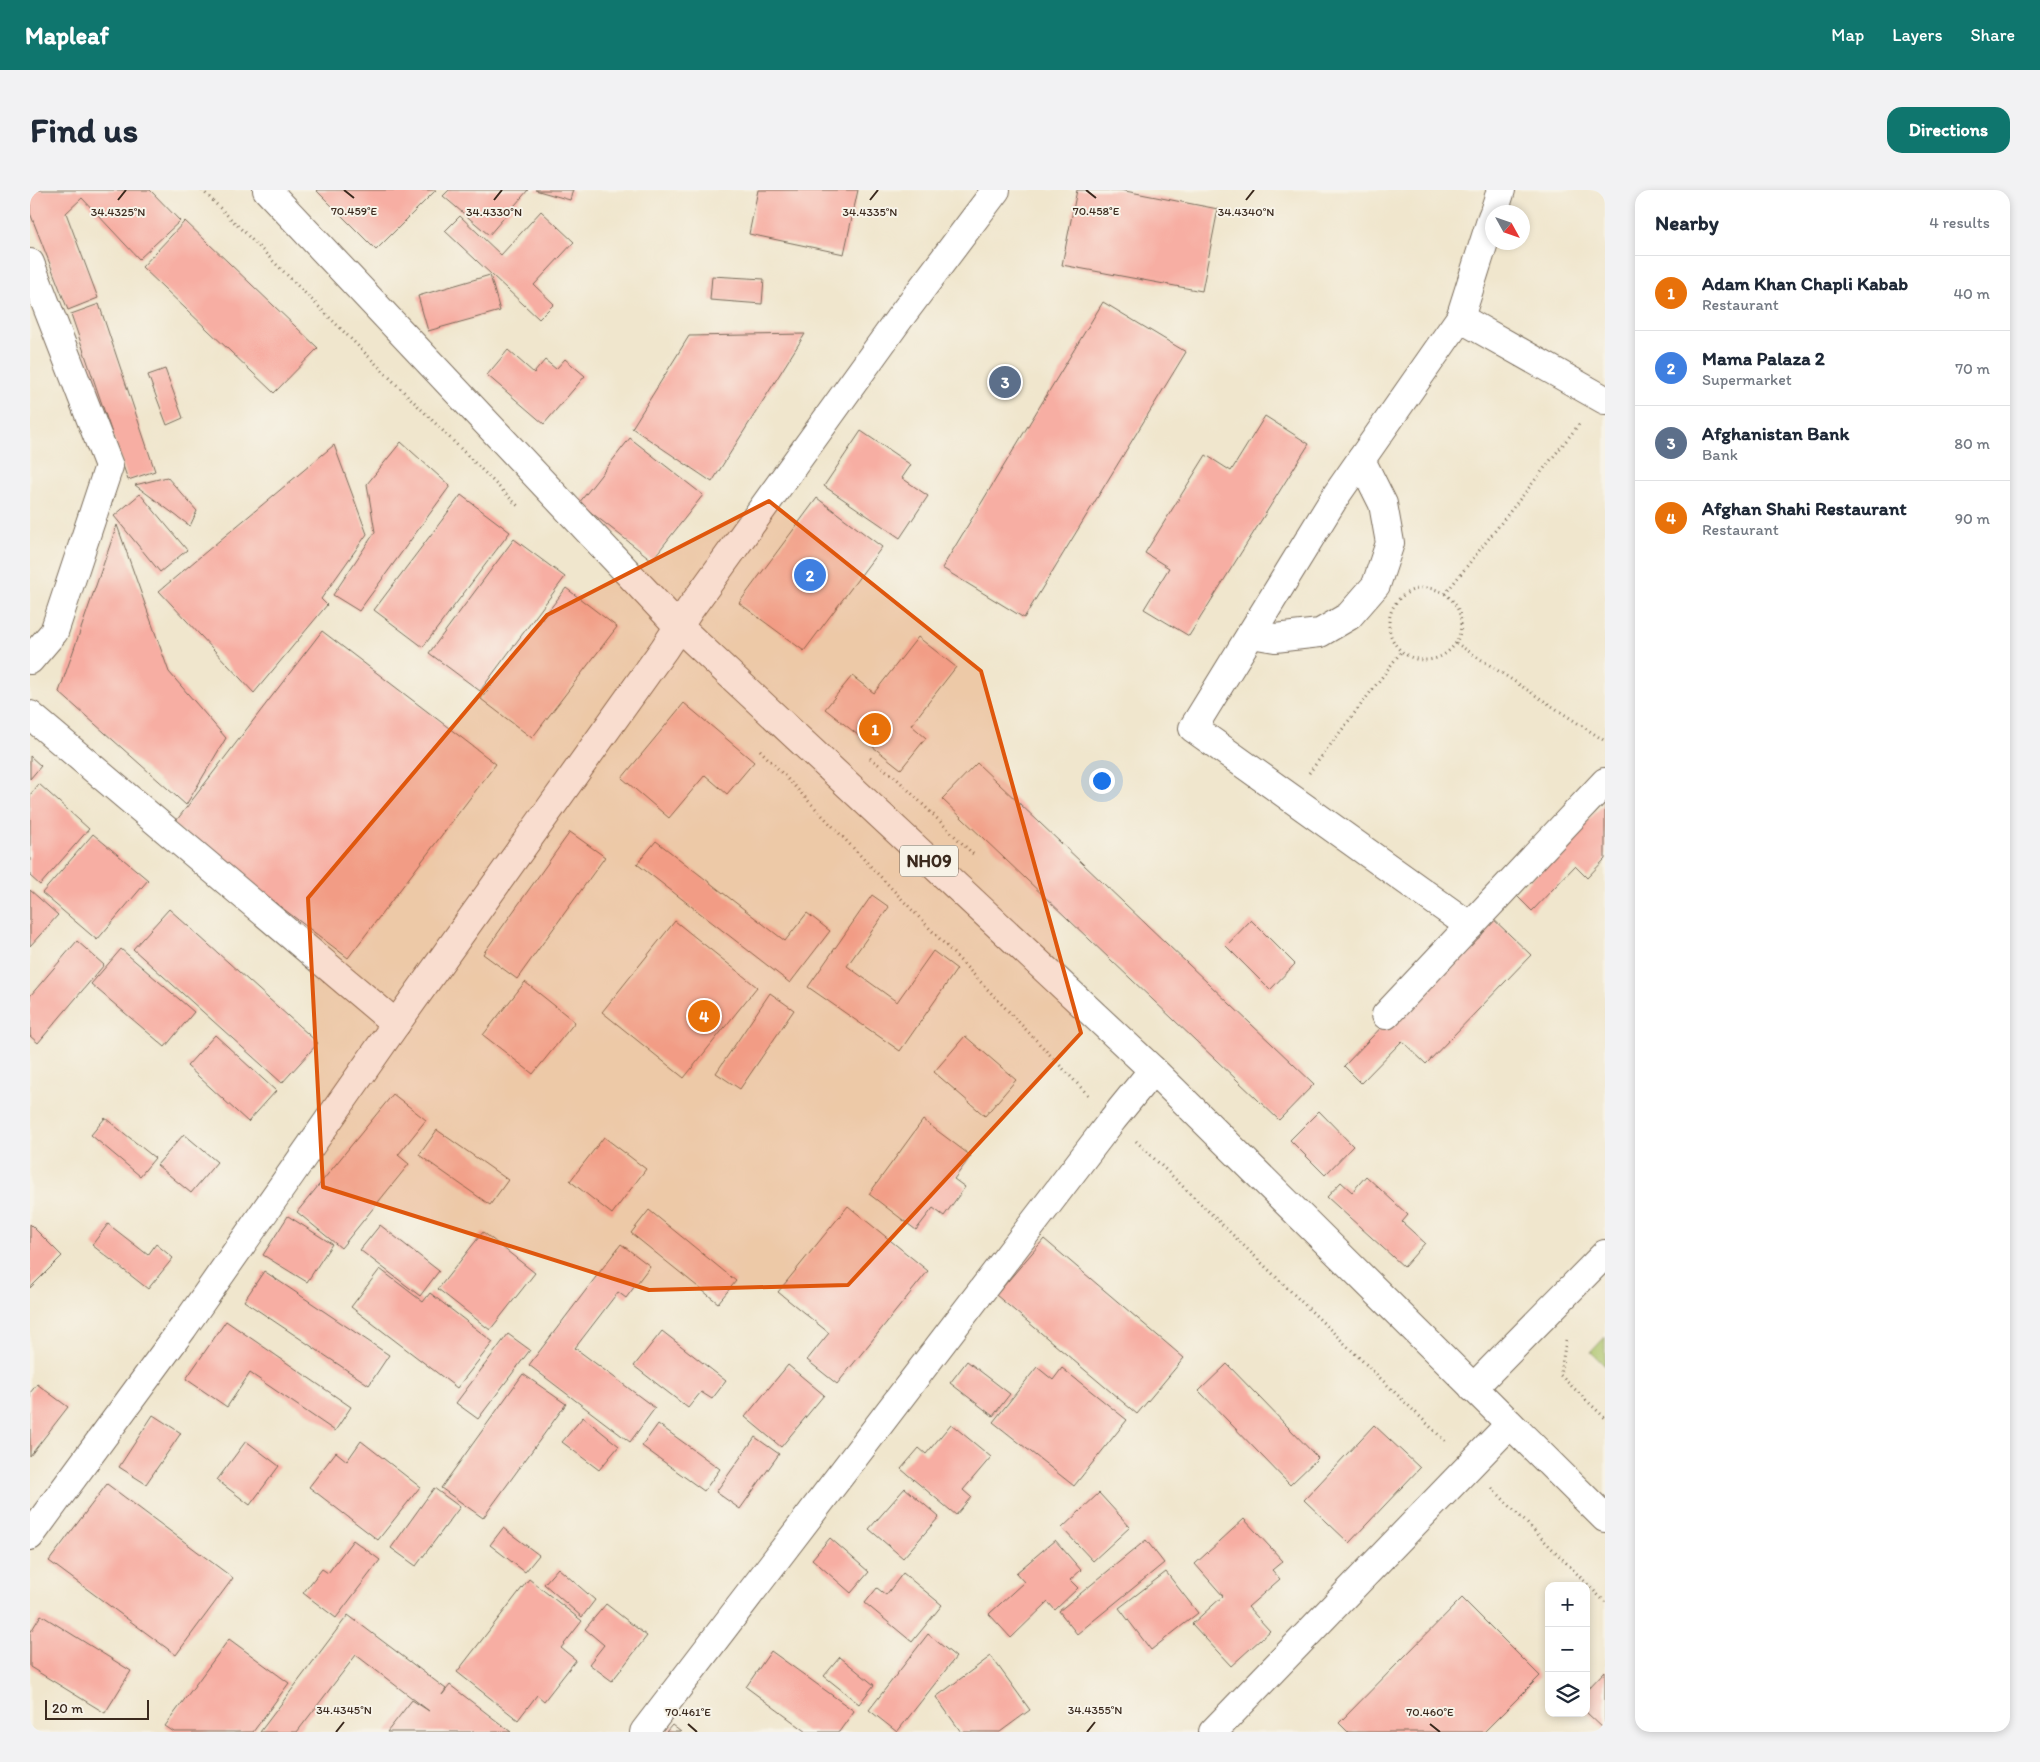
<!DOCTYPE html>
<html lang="en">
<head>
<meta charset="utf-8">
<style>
	body { margin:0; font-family:Itim,sans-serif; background:#f2f2f3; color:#1f2937 }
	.controls { position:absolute; right:15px; bottom:15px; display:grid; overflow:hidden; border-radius:10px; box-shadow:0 2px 8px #0003 }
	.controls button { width:45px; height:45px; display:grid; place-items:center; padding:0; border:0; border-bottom:1px solid #e0e1e3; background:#fff; color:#1f2937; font:25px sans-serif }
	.compass { position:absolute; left:1455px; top:15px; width:45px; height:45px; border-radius:50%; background:#fff; box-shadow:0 2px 8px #0003; rotate:130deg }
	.scale { position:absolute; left:15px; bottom:12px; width:104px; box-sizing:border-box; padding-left:5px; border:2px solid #3b2a1e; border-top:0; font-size:14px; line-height:18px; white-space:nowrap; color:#3b2a1e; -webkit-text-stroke:4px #f7f3e8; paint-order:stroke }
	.you { position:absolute; left:1071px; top:590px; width:18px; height:18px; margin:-12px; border:4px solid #fff; border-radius:50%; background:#1a73e8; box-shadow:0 0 0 8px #1a73e833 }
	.badge { display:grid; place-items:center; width:32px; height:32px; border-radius:50%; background:#0f766e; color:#fff; font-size:16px; font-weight:700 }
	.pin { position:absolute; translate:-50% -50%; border:2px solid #fff; box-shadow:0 1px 5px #0006 }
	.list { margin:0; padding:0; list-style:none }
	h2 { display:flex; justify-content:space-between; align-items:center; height:65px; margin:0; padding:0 20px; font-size:21px }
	h2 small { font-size:16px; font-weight:400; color:#747a83 }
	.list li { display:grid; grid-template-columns:32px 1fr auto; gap:15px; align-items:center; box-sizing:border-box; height:75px; padding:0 20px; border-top:1px solid #e0e1e3 }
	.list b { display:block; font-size:19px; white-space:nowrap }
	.list p { margin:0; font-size:16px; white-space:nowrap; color:#747a83 }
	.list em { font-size:16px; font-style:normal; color:#747a83 }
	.icon { flex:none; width:28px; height:28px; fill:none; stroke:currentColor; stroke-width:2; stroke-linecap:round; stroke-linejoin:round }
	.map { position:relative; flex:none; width:1575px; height:1542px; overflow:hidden; border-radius:15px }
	header { display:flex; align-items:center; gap:30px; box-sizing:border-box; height:70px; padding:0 25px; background:#0f766e; color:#fff }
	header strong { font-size:24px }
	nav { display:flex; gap:28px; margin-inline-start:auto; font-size:18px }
	.intro { display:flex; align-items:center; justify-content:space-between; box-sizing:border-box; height:120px; padding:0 30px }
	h1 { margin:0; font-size:35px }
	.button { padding:12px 22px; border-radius:15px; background:#0f766e; color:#fff; font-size:18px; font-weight:700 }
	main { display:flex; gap:30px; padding:0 30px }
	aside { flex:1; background:#fff; border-radius:15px; box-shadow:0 2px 8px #0003 }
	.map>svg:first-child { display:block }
	.green { fill:#aac369; stroke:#727644 }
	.building { fill:#f7aea3 }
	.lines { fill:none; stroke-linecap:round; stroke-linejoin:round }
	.minor-casing { stroke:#7a6c5b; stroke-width:30 }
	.secondary-casing { stroke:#7a6c5b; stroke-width:30 }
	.primary-casing { stroke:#7a6c5b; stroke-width:30 }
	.path { stroke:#7a6c5b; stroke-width:3; stroke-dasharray:1 4; stroke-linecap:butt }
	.minor { stroke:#fff; stroke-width:28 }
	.secondary { stroke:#fff; stroke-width:28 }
	.primary { stroke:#fff; stroke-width:28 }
	.marked { fill:#df570d; fill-opacity:0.2; stroke:#df570d; stroke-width:4; stroke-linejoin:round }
	.ticks { fill:none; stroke:#3b2a1e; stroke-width:2 }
	.labels { text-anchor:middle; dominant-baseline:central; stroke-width:4; stroke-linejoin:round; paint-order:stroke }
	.shield { fill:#f7f3e8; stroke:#73665b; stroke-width:1 }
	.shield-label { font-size:18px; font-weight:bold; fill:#3b2a1e }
	.ticks-label { font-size:12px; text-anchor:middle; fill:#3b2a1e; stroke:#f7f3e8; stroke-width:4; stroke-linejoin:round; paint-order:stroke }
</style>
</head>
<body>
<header>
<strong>Mapleaf</strong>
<nav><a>Map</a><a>Layers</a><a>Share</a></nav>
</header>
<div class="intro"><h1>Find us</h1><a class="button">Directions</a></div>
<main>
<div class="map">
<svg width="1575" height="1542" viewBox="0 0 1575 1542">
	<rect width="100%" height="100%" fill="#f7f3e8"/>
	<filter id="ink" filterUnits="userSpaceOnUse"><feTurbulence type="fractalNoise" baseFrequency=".02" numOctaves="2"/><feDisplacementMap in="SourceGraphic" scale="10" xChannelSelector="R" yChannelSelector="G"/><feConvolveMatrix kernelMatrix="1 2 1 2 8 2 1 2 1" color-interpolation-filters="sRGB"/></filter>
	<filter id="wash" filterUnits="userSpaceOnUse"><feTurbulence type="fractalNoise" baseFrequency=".0096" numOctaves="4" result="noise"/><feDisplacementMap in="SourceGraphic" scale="20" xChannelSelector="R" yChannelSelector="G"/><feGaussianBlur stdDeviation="1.12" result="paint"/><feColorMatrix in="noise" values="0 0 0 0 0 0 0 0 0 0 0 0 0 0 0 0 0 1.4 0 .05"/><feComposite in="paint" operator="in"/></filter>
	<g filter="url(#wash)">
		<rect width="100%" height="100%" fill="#f0e6cd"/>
		<path class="green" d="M1575,1147V1176L1561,1162Z"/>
		<g id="blocks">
			<g class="building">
				<path d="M0,0H120L150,31L109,69L52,8L36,23L68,108L38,120L0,23Z"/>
				<path d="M286,0H406L346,60Z"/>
				<path d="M419,0H498L459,45L413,6Z"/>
				<path d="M505,0H543L540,10Z"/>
				<path d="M728,0H828L814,64L719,44Z"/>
				<path d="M1047,0H1090L1188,19L1172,101L1032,75Z"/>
				<path d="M511,21L544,52L504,95L524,114L509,129L415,41L430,26L471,65Z"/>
				<path d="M155,31L288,158L244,203L112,77Z"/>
				<path d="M460,85L470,121L398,141L388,106Z"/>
				<path d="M682,86L734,89L732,114L680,110Z"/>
				<path d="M1073,112L1156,162L994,428L912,378Z"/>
				<path d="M69,114L125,281L98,290L41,124Z"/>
				<path d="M775,144L682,292L602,238L659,146Z"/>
				<path d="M478,160L504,183L515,170L526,179L535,169L555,186L514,234L457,185Z"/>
				<path d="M135,179L153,228L137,235L118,185Z"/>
				<path d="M1235,226L1279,254L1159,446L1114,419L1139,378L1115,363L1176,265L1201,281Z"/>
				<path d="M831,241L881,275L872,288L898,306L870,348L794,296Z"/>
				<path d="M600,248L673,305L622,370L549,313Z"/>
				<path d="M371,252L420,296L329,421L303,405L345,342L337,294Z"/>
				<path d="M304,255L337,344L291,409L297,415L224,503L129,401Z"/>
				<path d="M137,287L167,321L160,336L105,295Z"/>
				<path d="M110,304L157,360L130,382L84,326Z"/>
				<path d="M431,305L480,342L393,457L344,420Z"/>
				<path d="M787,308L852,357L774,461L709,413Z"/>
				<path d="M87,335L139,482L196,548L156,615L29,502Z"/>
				<path d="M484,349L535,387L450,501L399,463Z"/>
				<path d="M536,398L587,437L502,548L451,509Z"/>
				<path d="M292,441L466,574L318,768L143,635Z"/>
				<path d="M888,447L926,477L881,535L896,548L871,579L795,519L822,486L844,503Z"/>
				<path d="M654,513L724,572L697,604L675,585L639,628L592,588Z"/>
				<path d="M0,566L11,576L0,589Z"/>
				<path d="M947,573L1284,894L1249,930L912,609Z"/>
				<path d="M9,594L59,639L10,695L0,686V605Z"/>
				<path d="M1575,613V669L1557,688L1545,676L1502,721L1486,705Z"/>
				<path d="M540,642L575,667L487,789L453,764Z"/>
				<path d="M63,644L118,690L67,750L12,703Z"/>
				<path d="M626,651L755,751L777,723L800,741L760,793L607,674Z"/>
				<path d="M0,700L28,725L0,756Z"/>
				<path d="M842,705L859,717L817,776L867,812L903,761L927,779L870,861L778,797Z"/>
				<path d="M139,719L288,853L252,893L103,759Z"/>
				<path d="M1459,725L1501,765L1396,874L1372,851L1331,893L1314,876Z"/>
				<path d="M1221,730L1265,774L1240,800L1196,756Z"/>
				<path d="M645,731L727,797L654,888L572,822Z"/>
				<path d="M47,751L74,775L8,853L0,846V806Z"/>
				<path d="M91,759L164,822L135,857L61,794Z"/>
				<path d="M495,792L545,832L503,884L453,845Z"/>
				<path d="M740,803L764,820L710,899L686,883Z"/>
				<path d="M185,845L246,901L218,932L157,876Z"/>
				<path d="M935,846L986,890L955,926L904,882Z"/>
				<path d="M363,904L396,930L368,965L379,974L311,1058L267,1022Z"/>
				<path d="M1289,921L1323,956L1295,985L1260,950Z"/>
				<path d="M75,928L125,968L110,986L61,945Z"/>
				<path d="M893,930L941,966L924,989L935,997L914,1026L903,1018L886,1040L839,1004Z"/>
				<path d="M407,940L478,990L460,1015L389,965Z"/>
				<path d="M154,944L187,972L161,1003L127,975Z"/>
				<path d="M574,947L616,979L582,1024L540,991Z"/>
				<path d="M1336,986L1378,1025L1372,1032L1395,1053L1374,1077L1297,1007L1311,992L1322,1002Z"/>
				<path d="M818,1016L898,1081L807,1194L777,1170L799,1143L748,1102Z"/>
				<path d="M619,1020L706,1091L688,1113L601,1043Z"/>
				<path d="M258,1026L302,1054L277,1092L233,1065Z"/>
				<path d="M0,1034L32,1066L0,1098Z"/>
				<path d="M78,1034L118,1065L126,1054L143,1068L118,1099L62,1055Z"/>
				<path d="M350,1035L409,1081L390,1106L330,1060Z"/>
				<path d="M453,1042L505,1083L460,1140L408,1099Z"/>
				<path d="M1014,1049L1154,1168L1107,1224L966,1105Z"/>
				<path d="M591,1054L620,1076L596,1108L588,1102L545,1158L625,1218L600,1252L499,1175Z"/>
				<path d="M350,1079L393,1112L400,1103L463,1152L427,1198L321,1117Z"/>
				<path d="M234,1081L359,1165L339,1195L214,1111Z"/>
				<path d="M196,1131L321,1217L305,1241L220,1183L197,1217L156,1189Z"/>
				<path d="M632,1141L696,1191L682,1209L671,1202L658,1218L604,1176Z"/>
				<path d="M478,1144L500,1160L448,1229L426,1213Z"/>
				<path d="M937,1171L980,1204L963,1226L920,1193Z"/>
				<path d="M1197,1174L1288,1268L1260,1295L1169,1201Z"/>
				<path d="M758,1175L794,1205L751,1257L715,1227Z"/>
				<path d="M1007,1177L1023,1190L1032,1178L1097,1230L1044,1296L963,1232Z"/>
				<path d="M493,1184L536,1214L453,1328L411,1298Z"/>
				<path d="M7,1194L38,1217L0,1266V1203Z"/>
				<path d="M123,1225L151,1243L116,1294L89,1277Z"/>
				<path d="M553,1227L589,1256L569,1280L532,1252Z"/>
				<path d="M628,1234L690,1279L674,1301L612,1256Z"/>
				<path d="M921,1234L961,1267L933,1300L941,1307L926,1325L871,1279L889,1258L896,1264Z"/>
				<path d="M1344,1235L1390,1278L1319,1353L1274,1310Z"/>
				<path d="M725,1247L749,1264L710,1319L686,1302Z"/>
				<path d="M216,1251L249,1276L220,1315L187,1290Z"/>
				<path d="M331,1251L390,1297L348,1350L279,1297L306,1262L317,1271Z"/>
				<path d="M77,1294L203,1388L146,1465L19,1371Z"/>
				<path d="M404,1298L430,1317L386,1376L361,1358Z"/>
				<path d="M875,1298L909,1327L873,1368L839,1339Z"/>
				<path d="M1069,1303L1100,1337L1063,1371L1032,1338Z"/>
				<path d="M1214,1329L1253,1371L1242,1380L1250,1389L1218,1417L1240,1441L1201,1476L1162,1434L1193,1406L1165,1374Z"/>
				<path d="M473,1338L509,1365L495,1382L460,1355Z"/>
				<path d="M800,1348L839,1382L821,1403L782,1369Z"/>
				<path d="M323,1350L350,1370L306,1428L273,1403L292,1379L298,1383Z"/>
				<path d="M1025,1350L1051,1380L1040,1390L1048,1398L1025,1420L1018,1412L981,1448L959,1424L994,1392L986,1383Z"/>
				<path d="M1116,1350L1134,1373L1047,1444L1029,1421Z"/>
				<path d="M528,1378L565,1410L552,1427L514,1394Z"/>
				<path d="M1136,1382L1168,1423L1121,1460L1089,1418Z"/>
				<path d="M873,1383L912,1415L882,1452L835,1413L847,1398L856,1405Z"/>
				<path d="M499,1389L552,1431L531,1458L546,1470L514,1511L507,1505L488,1530L427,1482Z"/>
				<path d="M1432,1408L1510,1486L1454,1542H1318L1309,1533Z"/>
				<path d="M576,1414L617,1446L582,1491L559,1474L574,1455L555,1439Z"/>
				<path d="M11,1425L101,1481L75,1523L0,1477V1443Z"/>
				<path d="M318,1425L416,1499L412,1505L420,1495L481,1542H357L382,1510L399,1521L326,1465L267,1542H230Z"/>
				<path d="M898,1444L926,1467L867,1542L839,1520Z"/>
				<path d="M199,1449L259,1493L223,1542H144L135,1536Z"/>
				<path d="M741,1461L824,1521L809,1542H777L716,1497Z"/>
				<path d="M961,1466L1000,1520L970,1542H931L906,1507Z"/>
				<path d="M810,1467L844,1495L829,1514L794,1486Z"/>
				<path d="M1575,1481V1540L1556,1522V1501Z"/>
				<path d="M642,1535L651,1542H636Z"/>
			</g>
		</g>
	</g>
	<g filter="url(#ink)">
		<use href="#blocks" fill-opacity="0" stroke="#7a6c5b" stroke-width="1"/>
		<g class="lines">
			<defs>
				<g id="minor">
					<path d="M1464,22L1471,0"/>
					<path d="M0,73L79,276L24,442L0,470"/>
					<path d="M1430,128L1575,210"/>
					<path d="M1221,444L1245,448L1290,443L1319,426L1346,395L1360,353L1353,314L1331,270"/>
					<path d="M0,525L366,834"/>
					<path d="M1440,736L1163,538L1307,304L1430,128L1462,27"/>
					<path d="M1356,825L1575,592"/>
					<path d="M1443,1198L1575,1064"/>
					<path d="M614,1542L1083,929L1123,880"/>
					<path d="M1183,1542L1480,1234"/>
				</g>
				<path id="secondary" d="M0,1346L153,1138L366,834L634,459L660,419L869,129L966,0"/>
				<path id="primary" d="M237,0L648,436L1123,880L1575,1328"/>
			</defs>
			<use href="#minor" class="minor-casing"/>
			<use href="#secondary" class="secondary-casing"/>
			<use href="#primary" class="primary-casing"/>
			<g class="path">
				<path d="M172,0L488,316"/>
				<circle cx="1395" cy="434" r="36"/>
				<path d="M1415,404L1550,233"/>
				<path d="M1426,453L1575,551"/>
				<path d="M730,560L1060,907"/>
				<path d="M840,568L865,587L943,664"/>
				<path d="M1279,583L1371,462"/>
				<path d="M1106,951L1417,1253"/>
				<path d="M1536,1151L1530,1185L1575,1228"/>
				<path d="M1462,1298L1575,1412"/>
			</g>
			<use href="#minor" class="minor"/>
			<use href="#secondary" class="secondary"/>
			<use href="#primary" class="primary"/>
		</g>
	</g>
	<path class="marked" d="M739,311L951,481L1051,843L818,1095L619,1100L293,997L278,708L517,425Z"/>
	<path class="ticks" d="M314,0L324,8M1056,0L1066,8M88,10L96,0M464,10L472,0M840,10L848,0M1216,10L1224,0M658,1534L667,1542M1400,1534L1410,1542M306,1542L314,1532M1057,1542L1065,1532"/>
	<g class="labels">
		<rect class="shield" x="870" y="655.5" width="58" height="31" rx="4"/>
		<g class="shield-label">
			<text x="899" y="671">NH09</text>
		</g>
	</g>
	<g class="ticks-label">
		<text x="1066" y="25">70.458°E</text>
		<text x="324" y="25">70.459°E</text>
		<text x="88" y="26">34.4325°N</text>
		<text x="464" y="26">34.4330°N</text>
		<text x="840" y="26">34.4335°N</text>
		<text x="1216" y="26">34.4340°N</text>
		<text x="314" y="1524">34.4345°N</text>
		<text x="1065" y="1524">34.4355°N</text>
		<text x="658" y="1526">70.461°E</text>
		<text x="1400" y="1526">70.460°E</text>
	</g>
</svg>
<div class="controls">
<button>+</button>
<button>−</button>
<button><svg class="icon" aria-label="layers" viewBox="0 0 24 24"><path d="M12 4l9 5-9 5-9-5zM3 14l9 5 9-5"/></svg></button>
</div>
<svg class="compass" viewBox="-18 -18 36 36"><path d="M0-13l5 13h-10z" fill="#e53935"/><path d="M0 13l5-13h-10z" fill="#747a83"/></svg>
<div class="scale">20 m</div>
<div class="you"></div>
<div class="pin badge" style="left:845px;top:539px;background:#e8710a">1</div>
<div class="pin badge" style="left:780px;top:385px;background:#3f7fe0">2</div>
<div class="pin badge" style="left:975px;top:192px;background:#5c6f8a">3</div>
<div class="pin badge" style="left:674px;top:826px;background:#e8710a">4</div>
</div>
<aside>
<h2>Nearby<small>4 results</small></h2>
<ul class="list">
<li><span class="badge" style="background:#e8710a">1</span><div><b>Adam Khan Chapli Kabab</b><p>Restaurant</p></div><em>40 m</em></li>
<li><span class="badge" style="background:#3f7fe0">2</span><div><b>Mama Palaza 2</b><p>Supermarket</p></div><em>70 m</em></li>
<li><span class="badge" style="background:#5c6f8a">3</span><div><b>Afghanistan Bank</b><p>Bank</p></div><em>80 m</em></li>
<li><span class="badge" style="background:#e8710a">4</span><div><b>Afghan Shahi Restaurant</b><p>Restaurant</p></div><em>90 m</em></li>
</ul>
</aside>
</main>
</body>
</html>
